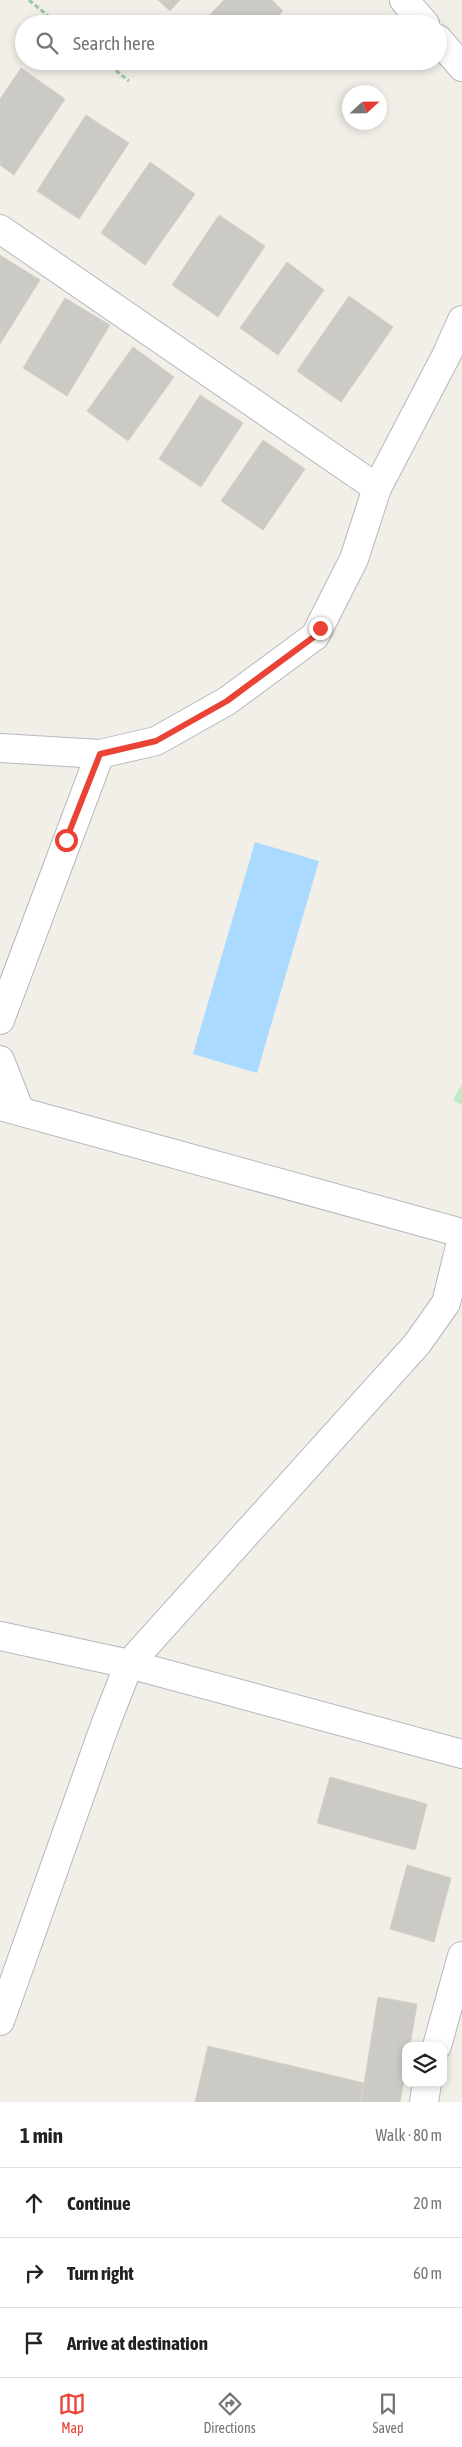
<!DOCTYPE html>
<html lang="en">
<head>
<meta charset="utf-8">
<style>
	body { margin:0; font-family:"Asap Condensed",sans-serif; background:#f6f6f6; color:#222 }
	.controls { position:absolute; right:15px; bottom:15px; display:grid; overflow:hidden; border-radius:10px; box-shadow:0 2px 8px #0003 }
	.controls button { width:45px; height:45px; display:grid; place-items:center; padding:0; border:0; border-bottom:1px solid #e0e0e0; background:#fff; color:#222; font:25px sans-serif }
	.compass { position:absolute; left:342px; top:85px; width:45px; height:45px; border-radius:50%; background:#fff; box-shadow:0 2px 8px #0003; rotate:68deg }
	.stop { position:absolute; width:15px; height:15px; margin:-11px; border:4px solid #ea4335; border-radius:50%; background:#fff }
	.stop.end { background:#ea4335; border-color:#fff; box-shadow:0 1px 5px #0008 }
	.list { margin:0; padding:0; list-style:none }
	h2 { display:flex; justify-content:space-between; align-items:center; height:65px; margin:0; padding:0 20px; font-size:21px }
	h2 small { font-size:16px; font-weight:400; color:#767676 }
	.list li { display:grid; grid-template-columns:32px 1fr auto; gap:15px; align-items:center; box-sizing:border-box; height:70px; padding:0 20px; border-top:1px solid #e0e0e0 }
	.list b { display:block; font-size:19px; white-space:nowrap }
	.list em { font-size:16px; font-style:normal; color:#767676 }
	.icon { flex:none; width:28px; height:28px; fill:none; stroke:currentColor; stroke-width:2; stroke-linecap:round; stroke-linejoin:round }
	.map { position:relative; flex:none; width:462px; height:2102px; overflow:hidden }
	.search { position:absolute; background:#fff; box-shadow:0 2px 8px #0003; left:15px; right:15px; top:15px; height:55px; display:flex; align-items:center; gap:12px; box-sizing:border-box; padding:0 18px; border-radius:28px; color:#767676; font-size:19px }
	.sheet { height:275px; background:#fff }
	nav { display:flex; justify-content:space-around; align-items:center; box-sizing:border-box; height:70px; border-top:1px solid #e0e0e0; background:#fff; font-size:14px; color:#767676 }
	nav a { display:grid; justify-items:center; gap:2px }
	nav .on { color:#ea4335 }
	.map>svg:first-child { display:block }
	.green { fill:#c5e8c5 }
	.water { fill:#aadaff }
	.building { fill:#cccac5; stroke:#d6d1c6 }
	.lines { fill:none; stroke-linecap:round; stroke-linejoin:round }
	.minor-casing { stroke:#b5b8bc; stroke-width:30 }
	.path { stroke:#9cc7a9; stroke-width:3; stroke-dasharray:5 2.5; stroke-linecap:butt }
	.minor { stroke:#fff; stroke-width:28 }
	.route { stroke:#ea4335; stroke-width:6 }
</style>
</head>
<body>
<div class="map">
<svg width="462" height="2102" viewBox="0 0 462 2102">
	<rect width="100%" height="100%" fill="#f1efe8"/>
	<path class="green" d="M462,1084V1105L453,1100Z"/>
	<path class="water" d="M255,842L319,861L257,1073L193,1054Z"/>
	<g class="building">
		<path d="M158,0H180L170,11Z"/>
		<path d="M224,0H272L283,11L271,24H201Z"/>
		<path d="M225,61H235L230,66Z"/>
		<path d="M21,68L65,99L14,175L0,165V99Z"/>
		<path d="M86,115L129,143L79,219L37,191Z"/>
		<path d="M150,162L195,194L145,265L101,233Z"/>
		<path d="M219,215L265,246L218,317L172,285Z"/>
		<path d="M0,255L40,280L0,344Z"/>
		<path d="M287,262L324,290L278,355L240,328Z"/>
		<path d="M349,296L393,327L341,402L297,371Z"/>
		<path d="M65,298L110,325L67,396L23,368Z"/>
		<path d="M133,347L174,377L128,441L87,411Z"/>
		<path d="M200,395L243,423L201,487L159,459Z"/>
		<path d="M263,440L305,469L263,530L221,501Z"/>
		<path d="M330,1777L427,1804L415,1850L317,1823Z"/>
		<path d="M407,1865L451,1878L434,1942L390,1929Z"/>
		<path d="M378,1997L417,2004L410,2046H406V2070L400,2102H361Z"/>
		<path d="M208,2046L364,2083L360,2102H195Z"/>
	</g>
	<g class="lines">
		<defs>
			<g id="minor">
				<path d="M404,0L425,24"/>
				<path d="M438,39L462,67"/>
				<path d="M0,229L377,488"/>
				<path d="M0,748L100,754L156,741L227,701L315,636L354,559L377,488L447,354L462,320"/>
				<path d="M0,1020L100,754"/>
				<path d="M0,1060L20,1111"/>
				<path d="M0,1106L462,1233"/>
				<path d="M0,1636L129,1664L462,1754"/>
				<path d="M0,2021L104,1728L129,1664L417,1344L446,1303L462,1238"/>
				<path d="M437,2046L462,1956"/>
				<path d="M424,2102L427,2083"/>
			</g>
		</defs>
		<use href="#minor" class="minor-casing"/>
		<g class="path">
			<path d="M29,0L58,24"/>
			<path d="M104,61L129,81"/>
		</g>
		<use href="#minor" class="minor"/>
	</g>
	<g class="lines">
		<path class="route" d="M66,840L100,754L156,741L227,701L315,636L320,628"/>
	</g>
</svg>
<div class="controls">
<button><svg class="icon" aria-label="layers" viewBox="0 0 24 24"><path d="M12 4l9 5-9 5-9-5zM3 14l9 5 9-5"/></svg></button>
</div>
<svg class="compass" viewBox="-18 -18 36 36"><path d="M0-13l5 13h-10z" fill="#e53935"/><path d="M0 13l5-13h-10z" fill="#767676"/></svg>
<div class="stop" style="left:66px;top:840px"></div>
<div class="stop end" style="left:320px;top:628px"></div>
<div class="search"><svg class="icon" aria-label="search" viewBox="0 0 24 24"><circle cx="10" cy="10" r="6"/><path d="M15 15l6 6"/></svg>Search here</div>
</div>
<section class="sheet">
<h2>1 min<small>Walk · 80 m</small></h2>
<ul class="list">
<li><svg class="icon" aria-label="ahead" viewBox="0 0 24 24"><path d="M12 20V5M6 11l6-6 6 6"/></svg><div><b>Continue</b></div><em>20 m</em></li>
<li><svg class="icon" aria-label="right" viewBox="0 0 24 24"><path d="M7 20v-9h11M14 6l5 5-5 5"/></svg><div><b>Turn right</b></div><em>60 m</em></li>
<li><svg class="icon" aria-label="arrive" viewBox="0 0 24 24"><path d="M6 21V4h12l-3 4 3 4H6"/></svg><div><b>Arrive at destination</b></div></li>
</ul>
</section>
<nav>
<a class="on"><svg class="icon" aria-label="map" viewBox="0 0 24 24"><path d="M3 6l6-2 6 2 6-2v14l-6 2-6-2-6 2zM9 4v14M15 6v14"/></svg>Map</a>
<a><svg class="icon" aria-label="directions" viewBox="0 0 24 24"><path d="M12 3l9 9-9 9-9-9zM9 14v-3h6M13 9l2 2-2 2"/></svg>Directions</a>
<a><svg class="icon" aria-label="saved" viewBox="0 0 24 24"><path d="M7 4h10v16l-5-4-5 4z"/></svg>Saved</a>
</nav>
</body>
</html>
